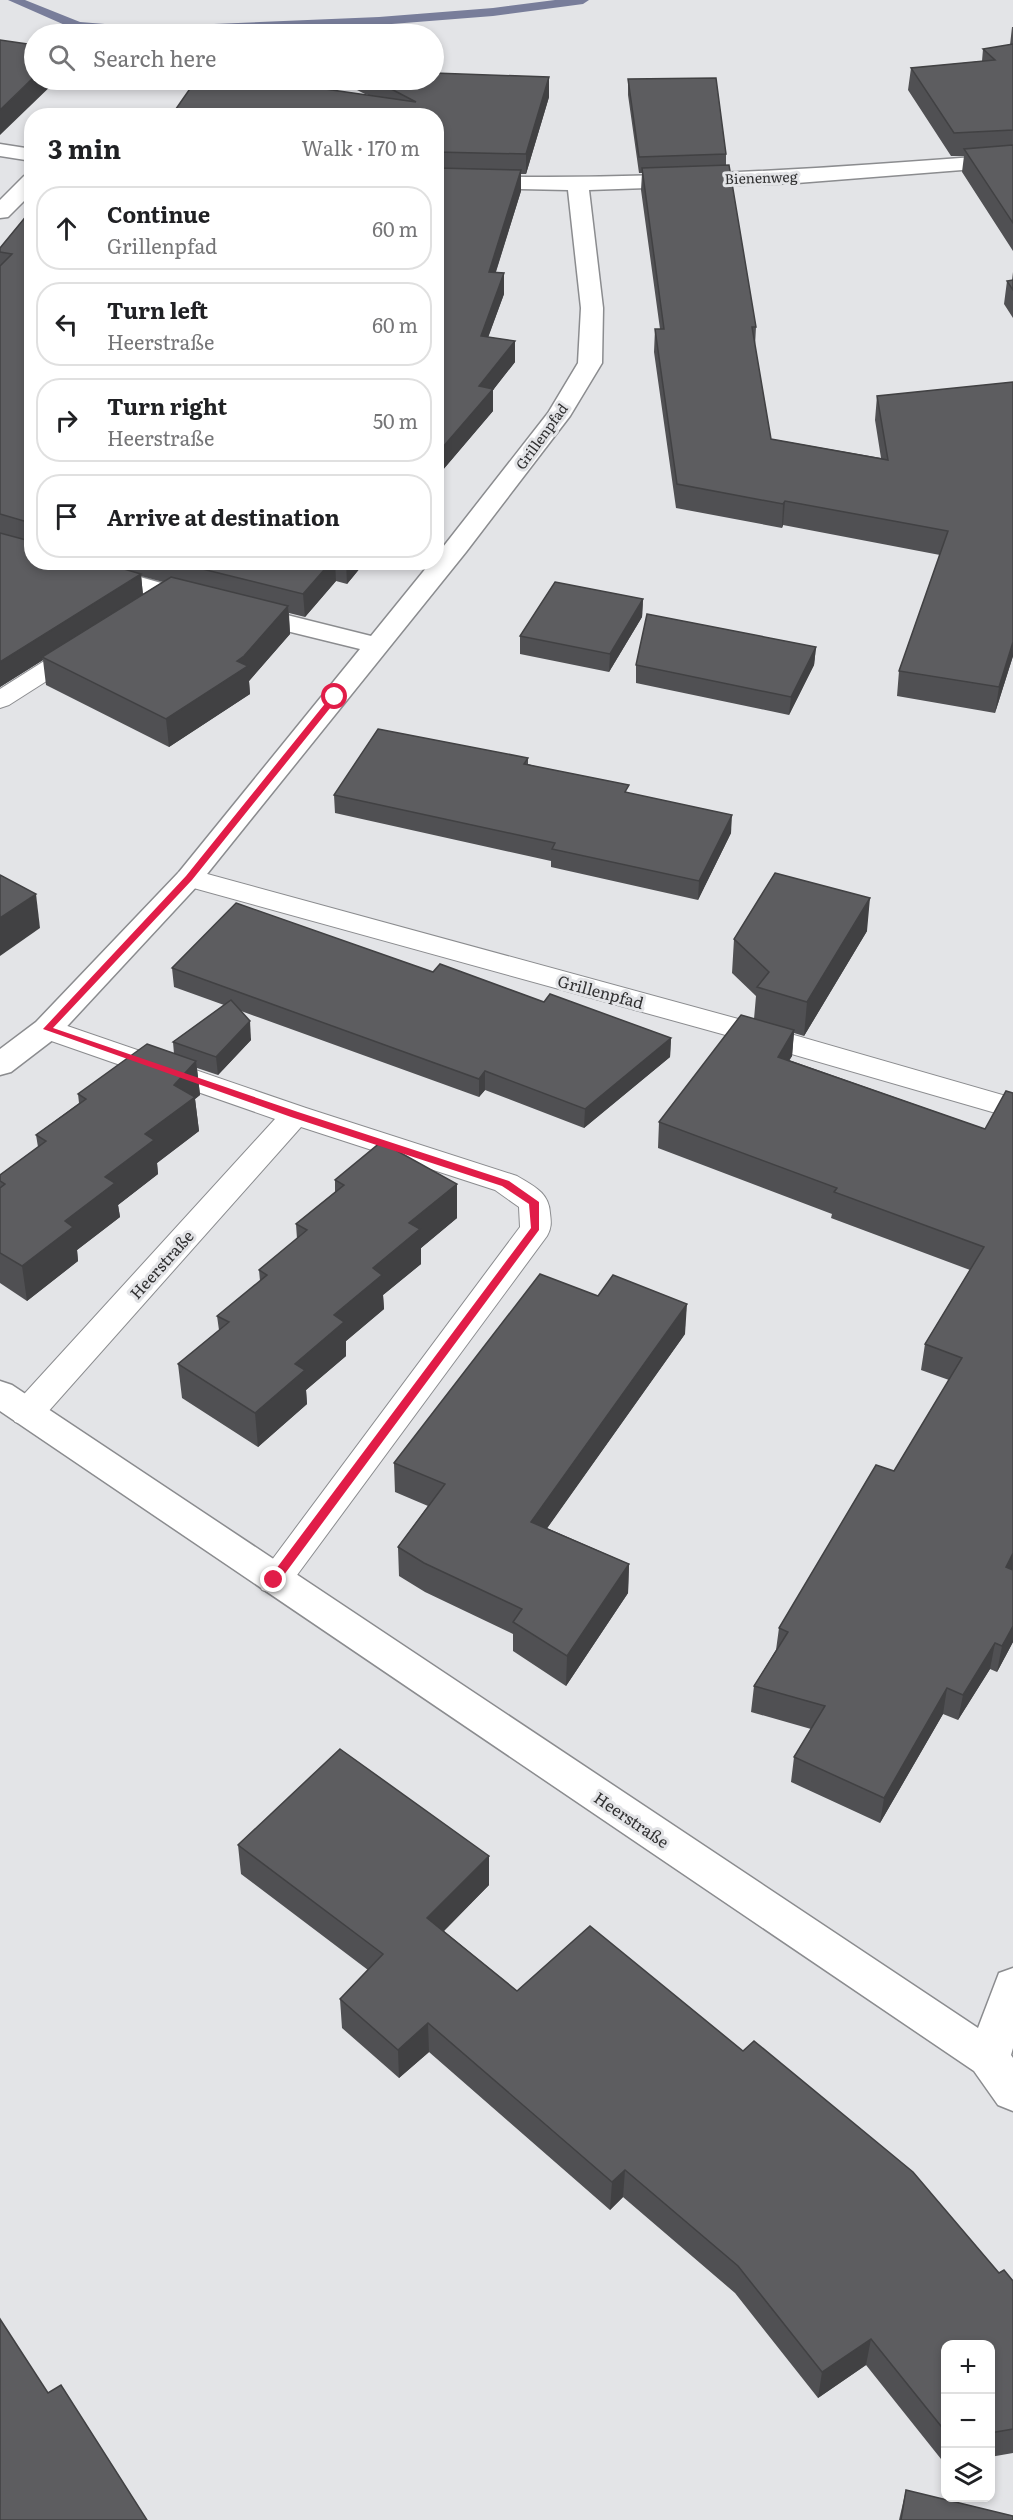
<!DOCTYPE html>
<html lang="en">
<head>
<meta charset="utf-8">
<style>
	body { margin:0; font-family:Literata,serif; background:#f2f2f2; color:#202124 }
	.controls { position:absolute; right:18px; bottom:18px; display:grid; overflow:hidden; border-radius:12px; box-shadow:0 3px 9px #0003 }
	.controls button { width:54px; height:54px; display:grid; place-items:center; padding:0; border:0; border-bottom:2px solid #e0e0e0; background:#fff; color:#202124; font:30px sans-serif }
	.stop { position:absolute; width:18px; height:18px; margin:-14px; border:4px solid #e11d48; border-radius:50%; background:#fff }
	.stop.end { background:#e11d48; border-color:#fff; box-shadow:0 2px 6px #0008 }
	.list { margin:0; padding:0; list-style:none }
	h2 { display:flex; justify-content:space-between; align-items:center; height:78px; margin:0; padding:0 24px; font-size:26px }
	h2 small { font-size:20px; font-weight:400; color:#757577 }
	.list li { display:grid; grid-template-columns:39px 1fr auto; gap:18px; align-items:center; box-sizing:border-box; height:84px; margin:0 12px 12px; padding:0 12px; border:2px solid #e0e0e0; border-radius:24px }
	.list b { display:block; font-size:22px; white-space:nowrap }
	.list p { margin:0; font-size:20px; white-space:nowrap; color:#757577 }
	.list em { font-size:20px; font-style:normal; color:#757577 }
	.icon { flex:none; width:33px; height:33px; fill:none; stroke:currentColor; stroke-width:2; stroke-linecap:round; stroke-linejoin:round }
	.map { position:relative; flex:none; width:1013px; height:2520px; overflow:hidden }
	.search { position:absolute; background:#fff; box-shadow:0 3px 9px #0003; left:24px; top:24px; width:420px; height:66px; display:flex; align-items:center; gap:15px; box-sizing:border-box; padding:0 21px; border-radius:33px; color:#757577; font-size:22px }
	.panel { position:absolute; background:#fff; box-shadow:0 3px 9px #0003; left:24px; top:108px; width:420px; height:462px; border-radius:24px }
	.map>svg:first-child { display:block }
	.lines { fill:none; stroke-linecap:round; stroke-linejoin:round }
	.stream { fill:#787d9a; fill-rule:evenodd }
	.service-casing { stroke:#8b8c8f; stroke-width:2 }
	.minor-casing { stroke:#8b8c8f; stroke-width:3 }
	.service { fill:#fff; fill-rule:evenodd }
	.minor { fill:#fff; fill-rule:evenodd }
	.wall { fill:#505053; fill-rule:evenodd }
	.shaded-wall { fill:#414143 }
	.building { fill:#5d5d60; stroke:#414143; stroke-width:1.5 }
	.route { fill:#e11d48 }
	.labels { text-anchor:middle; dominant-baseline:central; stroke-width:6; stroke-linejoin:round; paint-order:stroke }
	.far-street-label { font-size:14px; fill:#303031; stroke:#e3e4e7 }
	.street-label { font-size:16px; fill:#303031; stroke:#e3e4e7 }
</style>
</head>
<body>
<div class="map">
<svg width="1013" height="2520" viewBox="0 0 1013 2520">
	<rect width="100%" height="100%" fill="#e3e4e7"/>
	<g class="lines">
		<path class="stream" d="M8,0H25L80,22L142,27L379,17L493,8L555,0H589L583,4L493,16L379,25L139,34L74,29Z"/>
		<defs>
			<g id="service">
				<path d="M80,641L89,644L93,649L89,654L9,705L0,708V689L71,644Z"/>
				<path d="M189,869L742,1020L1013,1098V1118L722,1034L179,884L175,878L179,872Z"/>
				<path d="M47,1019L306,1108L517,1176C533,1186 549,1192 550,1213C551,1222 552,1227 547,1236L286,1590L274,1594L262,1590L257,1580L520,1227L519,1207L495,1190L301,1127L39,1422L27,1425L15,1422L10,1413L15,1404L275,1119L37,1036L32,1029L37,1022Z"/>
			</g>
			<g id="minor">
				<path d="M0,144L32,149V161L0,156Z"/>
				<path d="M1013,154V166L797,183L589,190L603,308L602,363L570,416L466,552L199,884L58,1036L11,1072L0,1075V1049L36,1022L179,872L360,649L238,619L234,613L238,607L247,605L371,636L431,562H436V556L548,413L578,363L581,308L568,190L436,187V175C629,182 821,169 1013,154Z"/>
				<path d="M32,175V193L8,217L0,218V200L24,176Z"/>
				<path d="M46,562H88L203,595L207,600L203,605L194,608L49,567Z"/>
				<path d="M0,1381L12,1385L978,2028L999,1973L1013,1968V2048L1011,2055L1013,2058V2111L998,2105L974,2071L0,1411Z"/>
			</g>
		</defs>
		<use href="#service" class="service-casing"/>
		<use href="#minor" class="minor-casing"/>
		<use href="#service" class="service"/>
		<use href="#minor" class="minor"/>
	</g>
	<g class="wall">
		<path d="M1012,27H1013V251L962,172L964,156H951L908,90L911,68L982,61L983,49L1010,45Z"/>
		<path d="M549,77V97L526,174H521V191L496,272L504,273V294L488,337L515,341V362L493,390V411L436,478V116L365,94L357,90L356,80H434Z"/>
		<path d="M628,79L726,154V165L756,327L755,346L771,439L881,458L875,420L877,396L1013,656L995,713L897,696L899,671L940,555L783,525L782,528L676,508L654,352L655,329H660L641,190L642,173H639L628,95Z"/>
		<path d="M32,209V562H365L347,584L336,581L305,617L289,613L290,634L249,681L250,694L169,747L46,685L43,660L0,687V248ZM141,576L163,582L143,594Z"/>
		<path d="M1013,272V318L1004,304L1007,281L1012,280Z"/>
		<path d="M643,599L642,617L609,672L520,654V636Z"/>
		<path d="M816,647L814,665L789,715L636,683V665Z"/>
		<path d="M528,758V764L629,793L731,833L698,900L551,867V861L335,813L334,795Z"/>
		<path d="M867,931L804,1036L794,1033L792,1056L789,1060L985,1129L1013,1642L997,1672L990,1669L958,1720L943,1714L880,1823L791,1782L794,1757L811,1729L751,1712L754,1686L776,1650L779,1628L894,1471L949,1380L921,1370L925,1344L970,1270L831,1218L832,1214L658,1148L659,1122L754,1019L756,996L732,973L734,939Z"/>
		<path d="M172,968L433,972L671,1038L670,1057L584,1128L485,1090L479,1097L241,1011L251,1040L218,1075L197,1068L200,1095L195,1099L199,1131L157,1163L158,1174L118,1205L120,1217L77,1250L78,1261L27,1301L0,1283V1175L38,1147L36,1135L79,1103L78,1094L174,1054L173,1042L224,1005L174,987Z"/>
		<path d="M335,1180L457,1184V1218L421,1248V1264L383,1295L384,1309L346,1341V1356L306,1390L307,1404L258,1447L182,1398L178,1364L219,1330L217,1316L260,1281L259,1270L297,1239L296,1224L335,1192Z"/>
		<path d="M685,1334L547,1528L629,1564L628,1593L566,1686L513,1651V1634L425,1592L399,1576L398,1547L428,1506L395,1492L394,1463Z"/>
		<path d="M238,1845L489,1885L444,1931L517,1991L1013,2281V2453L990,2457V2344H945V2464L866,2365L818,2398L735,2293L623,2197L610,2210L429,2052L399,2078L342,2028L340,1999L368,1970L241,1874Z"/>
		<path d="M906,2490L1013,2520H899Z"/>
	</g>
	<g class="shaded-wall">
		<path d="M34,77V80H57L0,135V110Z"/>
		<path d="M549,77V97L526,174V154Z"/>
		<path d="M521,170V191L489,293V272Z"/>
		<path d="M504,273V294L481,357V336Z"/>
		<path d="M515,341V362L493,390V411L436,478V455L479,386Z"/>
		<path d="M785,501L783,525L782,528L783,504Z"/>
		<path d="M331,562H335L336,581L305,617L303,594Z"/>
		<path d="M346,562H365L347,584Z"/>
		<path d="M141,574L143,597L42,657L43,660L0,687V662Z"/>
		<path d="M643,599L642,617L609,672L610,654Z"/>
		<path d="M288,606L290,634L249,681L250,694L169,747L166,719L237,661Z"/>
		<path d="M1013,642V656L995,713L999,687Z"/>
		<path d="M816,647L814,665L789,715L791,697Z"/>
		<path d="M732,815L731,833L698,900L699,881Z"/>
		<path d="M36,894L40,928L0,956V918Z"/>
		<path d="M870,898L867,931L804,1036L807,1002Z"/>
		<path d="M250,1021L251,1040L218,1075L216,1057Z"/>
		<path d="M794,1030L792,1056L776,1083L778,1057Z"/>
		<path d="M671,1038L670,1057L584,1128L585,1109Z"/>
		<path d="M196,1061L200,1095L195,1099L199,1131L157,1163L158,1174L118,1205L120,1217L77,1250L78,1261L27,1301L22,1266L145,1134L174,1085Z"/>
		<path d="M485,1071V1090L479,1097V1079Z"/>
		<path d="M457,1184V1218L421,1248V1264L383,1295L384,1309L346,1341V1356L306,1390L307,1404L258,1447L255,1413L409,1223Z"/>
		<path d="M687,1304L685,1334L531,1551V1522Z"/>
		<path d="M1013,1553V1570L1006,1567Z"/>
		<path d="M629,1564L628,1593L566,1686L567,1656Z"/>
		<path d="M1013,1626V1642L997,1672L1002,1646Z"/>
		<path d="M995,1643L990,1669L958,1720L963,1695Z"/>
		<path d="M947,1688L943,1714L880,1823L884,1798Z"/>
		<path d="M489,1856V1885L428,1947L427,1918Z"/>
		<path d="M428,2023L429,2052L399,2078L398,2050Z"/>
		<path d="M625,2170L623,2197L610,2210L612,2182Z"/>
		<path d="M871,2339L866,2365L818,2398L822,2372Z"/>
	</g>
	<g class="building">
		<path d="M0,40L34,45V77L0,110Z"/>
		<path d="M1013,44V130L954,133L911,68L995,60L983,49Z"/>
		<path d="M434,73L549,77L526,154L436,152V116H171L196,80H262L416,102L374,80H434Z"/>
		<path d="M716,78L726,154L639,157L628,79Z"/>
		<path d="M1013,145V223L964,149Z"/>
		<path d="M729,165L756,327H752L771,439L888,460L877,396L1013,382V642L999,687L899,671L948,531L785,501L783,504L677,484L655,329H664L642,168Z"/>
		<path d="M436,168L521,170L489,272L504,273L481,336L515,341L479,386L493,389L436,455Z"/>
		<path d="M32,209V562H100L141,574L0,662V533L30,541L31,523L0,514V266L12,254L0,252V248Z"/>
		<path d="M1013,280V290L1007,281Z"/>
		<path d="M174,562H331L303,594Z"/>
		<path d="M171,577L288,606L244,656L237,661L248,666L166,719L42,657Z"/>
		<path d="M555,582L643,599L610,654L520,636Z"/>
		<path d="M647,614L816,647L791,697L636,665Z"/>
		<path d="M378,729L528,758L524,764L629,785L625,792L732,815L699,881L552,849L555,843L334,795Z"/>
		<path d="M775,873L870,898L807,1002L757,987L769,972L734,939Z"/>
		<path d="M0,875L36,894L0,918Z"/>
		<path d="M236,903L433,972L440,964L544,1002L550,994L671,1038L585,1109L485,1071L479,1079L172,968Z"/>
		<path d="M231,1000L250,1021L216,1057L173,1042Z"/>
		<path d="M741,1015L794,1030L778,1057L985,1129L1006,1091L1013,1093V1553L1006,1567L1013,1570V1626L1002,1646L995,1643L963,1695L947,1688L884,1798L794,1757L825,1706L754,1686L788,1632L779,1628L876,1465L894,1471L962,1358L925,1344L984,1247L834,1192L837,1188L659,1122Z"/>
		<path d="M147,1044L196,1061L174,1085L195,1097L145,1134L154,1140L105,1177L115,1183L65,1221L73,1227L22,1266L0,1253V1188L5,1184L0,1181V1175L46,1141L36,1135L86,1099L78,1094Z"/>
		<path d="M381,1142L457,1184L409,1223L420,1229L373,1268L382,1275L334,1315L344,1322L295,1364L305,1370L255,1413L178,1364L229,1322L217,1316L267,1275L259,1270L307,1230L296,1224L344,1185L335,1180Z"/>
		<path d="M540,1274L598,1296L613,1275L687,1304L531,1522L629,1564L567,1656L513,1622L522,1609L424,1563L398,1547L445,1484L394,1463Z"/>
		<path d="M340,1749L489,1856L427,1918L517,1991L590,1926L743,2051L754,2041L913,2172L999,2273L1004,2270L1013,2281V2429L990,2433V2344H945V2431L871,2339L822,2372L738,2266L625,2170L612,2182L428,2023L398,2050L340,1999L383,1954L238,1845Z"/>
		<path d="M0,2319L48,2393L61,2385L147,2520H0Z"/>
		<path d="M906,2490L1013,2516V2520H901Z"/>
	</g>
	<path class="route" d="M332,695L339,697L192,880L53,1028L298,1112L509,1181L539,1202V1230L278,1583H270V1577L531,1228L529,1204L502,1186L291,1117L43,1029L186,876Z"/>
	<g class="labels">
		<g class="far-street-label">
			<text transform="translate(761 177) rotate(-2)">Bienenweg</text>
			<text transform="translate(541 436) rotate(-54)">Grillenpfad</text>
		</g>
		<g class="street-label">
			<text transform="translate(601 991) rotate(15)">Grillenpfad</text>
			<text transform="translate(161 1264) rotate(-48)">Heerstraße</text>
			<text transform="translate(632 1819) rotate(34)">Heerstraße</text>
		</g>
	</g>
</svg>
<div class="controls">
<button>+</button>
<button>−</button>
<button><svg class="icon" aria-label="layers" viewBox="0 0 24 24"><path d="M12 4l9 5-9 5-9-5zM3 14l9 5 9-5"/></svg></button>
</div>
<div class="stop" style="left:335px;top:697px"></div>
<div class="stop end" style="left:274px;top:1580px"></div>
<div class="search"><svg class="icon" aria-label="search" viewBox="0 0 24 24"><circle cx="10" cy="10" r="6"/><path d="M15 15l6 6"/></svg>Search here</div>
<section class="panel">
<h2>3 min<small>Walk · 170 m</small></h2>
<ul class="list">
<li><svg class="icon" aria-label="ahead" viewBox="0 0 24 24"><path d="M12 20V5M6 11l6-6 6 6"/></svg><div><b>Continue</b><p>Grillenpfad</p></div><em>60 m</em></li>
<li><svg class="icon" aria-label="left" viewBox="0 0 24 24"><path d="M17 20v-9H6M10 6l-5 5 5 5"/></svg><div><b>Turn left</b><p>Heerstraße</p></div><em>60 m</em></li>
<li><svg class="icon" aria-label="right" viewBox="0 0 24 24"><path d="M7 20v-9h11M14 6l5 5-5 5"/></svg><div><b>Turn right</b><p>Heerstraße</p></div><em>50 m</em></li>
<li><svg class="icon" aria-label="arrive" viewBox="0 0 24 24"><path d="M6 21V4h12l-3 4 3 4H6"/></svg><div><b>Arrive at destination</b></div></li>
</ul>
</section>
</div>
</body>
</html>
